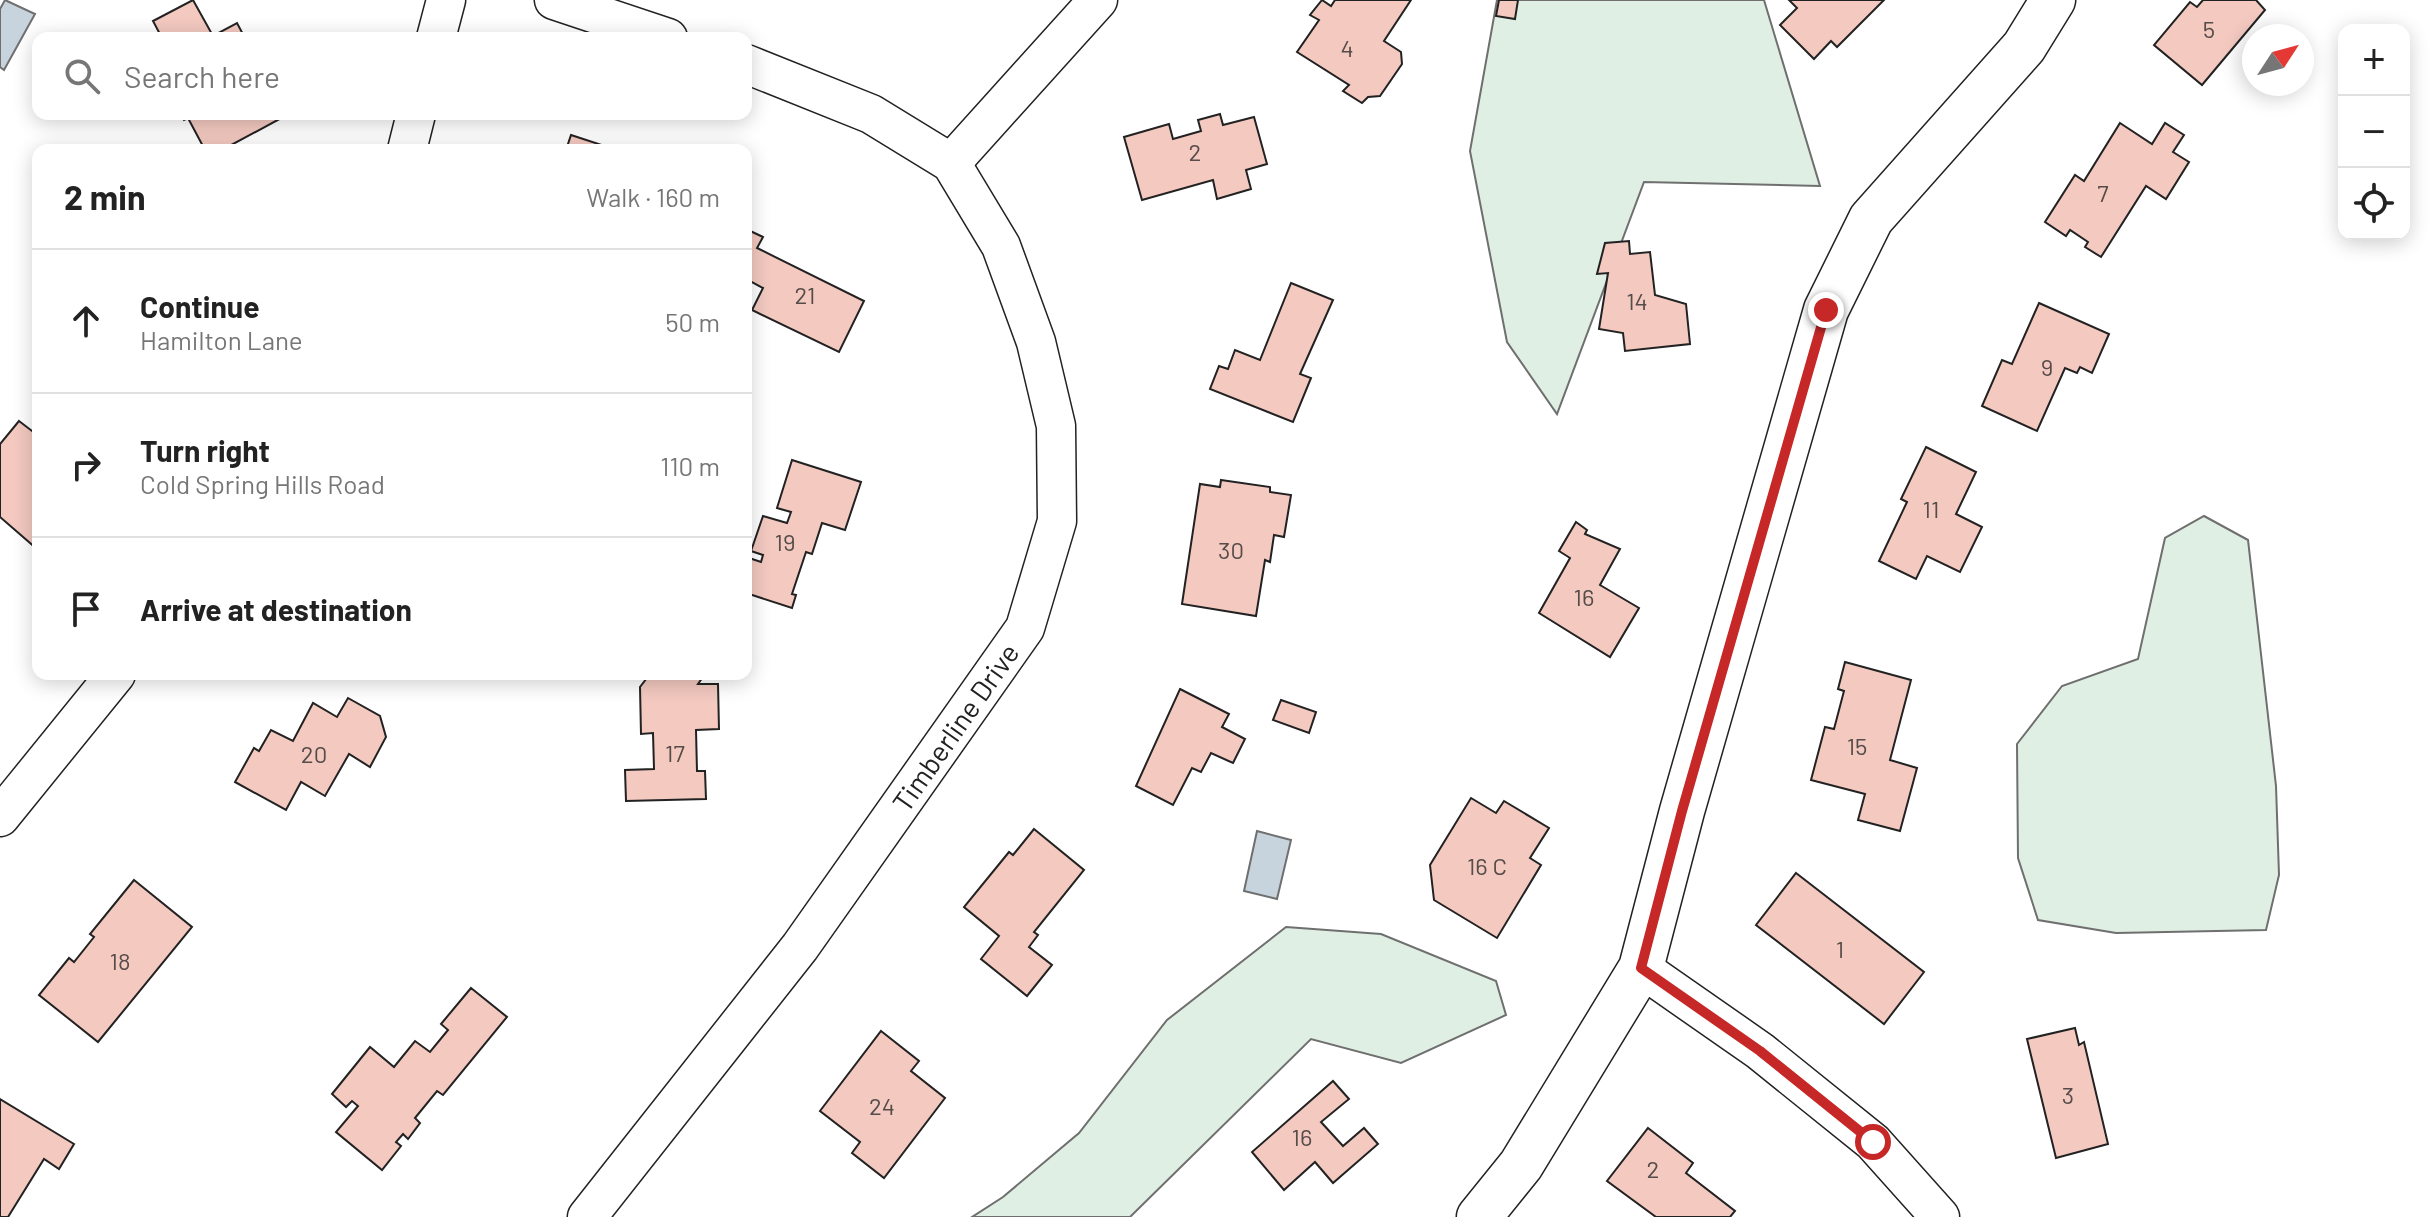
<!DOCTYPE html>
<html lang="en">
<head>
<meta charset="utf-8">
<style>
	body { margin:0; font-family:Barlow,sans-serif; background:#f2f2f2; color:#222 }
	.controls { position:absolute; right:24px; top:24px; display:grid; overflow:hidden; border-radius:16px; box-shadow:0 4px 20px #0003 }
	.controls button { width:72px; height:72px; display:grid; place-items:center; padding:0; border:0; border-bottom:2px solid #e0e0e0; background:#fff; color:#222; font:40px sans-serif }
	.compass { position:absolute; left:2242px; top:24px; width:72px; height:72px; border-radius:50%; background:#fff; box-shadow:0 4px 20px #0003; rotate:54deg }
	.stop { position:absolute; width:24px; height:24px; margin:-18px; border:6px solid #c62828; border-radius:50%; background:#fff }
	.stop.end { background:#c62828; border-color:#fff; box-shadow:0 2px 8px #0008 }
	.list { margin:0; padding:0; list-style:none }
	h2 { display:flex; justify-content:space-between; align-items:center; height:104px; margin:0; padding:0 32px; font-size:34px }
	h2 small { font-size:26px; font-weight:400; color:#767676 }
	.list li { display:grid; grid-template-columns:52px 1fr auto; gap:24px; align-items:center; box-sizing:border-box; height:144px; padding:0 32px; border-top:2px solid #e0e0e0 }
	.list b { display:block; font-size:30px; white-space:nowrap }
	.list p { margin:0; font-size:26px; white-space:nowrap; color:#767676 }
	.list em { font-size:26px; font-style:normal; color:#767676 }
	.icon { flex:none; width:44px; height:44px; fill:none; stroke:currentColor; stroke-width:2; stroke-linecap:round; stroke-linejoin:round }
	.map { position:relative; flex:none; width:2434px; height:1217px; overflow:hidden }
	.search { position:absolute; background:#fff; box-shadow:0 4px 20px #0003; left:32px; top:32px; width:720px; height:88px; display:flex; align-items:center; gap:20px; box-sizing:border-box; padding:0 28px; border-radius:16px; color:#767676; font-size:30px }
	.panel { position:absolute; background:#fff; box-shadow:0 4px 20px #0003; left:32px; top:144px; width:720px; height:536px; border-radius:16px }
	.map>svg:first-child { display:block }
	.green { fill:#e0efe3; stroke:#6f6f6f; stroke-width:2 }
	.water { fill:#c7d3dd; stroke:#6f6f6f; stroke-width:2 }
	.building { fill:#f3c9c0; stroke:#222; stroke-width:2 }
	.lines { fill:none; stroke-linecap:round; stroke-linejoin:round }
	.minor-casing { stroke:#222; stroke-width:41 }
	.tertiary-casing { stroke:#222; stroke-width:47 }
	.minor { stroke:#fff; stroke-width:38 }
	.tertiary { stroke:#fff; stroke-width:44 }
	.route { stroke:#c62828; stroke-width:10 }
	.labels { text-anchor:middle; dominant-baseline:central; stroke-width:6; stroke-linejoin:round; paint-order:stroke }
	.number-label { font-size:24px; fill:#564c4a }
	.street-label { font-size:28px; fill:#222; stroke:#fff }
</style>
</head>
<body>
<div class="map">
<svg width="2434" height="1217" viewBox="0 0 2434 1217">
	<rect width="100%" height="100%" fill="#fff"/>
	<g class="green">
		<path d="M1497,0H1764L1820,186L1644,182L1557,414L1507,342L1470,151Z"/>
		<path d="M2204,516L2248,540L2276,786L2279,875L2266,930L2116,933L2038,920L2018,858L2017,744L2062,686L2138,659L2165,538Z"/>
		<path d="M1286,927L1381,934L1496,981L1506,1015L1401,1063L1311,1039L1130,1217H972L1003,1197L1079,1133L1167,1020Z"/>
	</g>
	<g class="water">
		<path d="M5,0L35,14L4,70L0,67V9Z"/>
		<path d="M1257,831L1291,840L1277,899L1244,891Z"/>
	</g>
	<g class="building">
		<path d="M193,0L213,36L237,23L245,38H162L153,21Z"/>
		<path d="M1322,0L1331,6L1335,0H1411L1384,41L1401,52L1402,64L1380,96L1368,97L1362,103L1343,91L1349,85L1297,52L1319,20L1310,15Z"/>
		<path d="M1499,0H1518L1515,19L1496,16Z"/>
		<path d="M1789,0H1884L1837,47L1831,41L1814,59L1780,25L1797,8Z"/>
		<path d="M2203,0H2256L2265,10L2202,85L2154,45L2190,2L2197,7Z"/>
		<path d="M181,114H286L287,115L222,150H205L188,118L184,120Z"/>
		<path d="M1220,114L1223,125L1254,117L1267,164L1246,170L1251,189L1217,199L1213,180L1142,200L1124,137L1169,124L1173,139L1201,131L1198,120Z"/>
		<path d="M2120,123L2152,144L2165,123L2184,135L2173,152L2189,162L2166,199L2146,186L2101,257L2085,247L2088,242L2070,230L2066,236L2045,222L2075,175L2084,181Z"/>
		<path d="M571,135L611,148L610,150H566Z"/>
		<path d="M746,229L763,237L757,248L864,301L839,352L752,310L763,288L746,279Z"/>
		<path d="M1629,241L1630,254L1650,252L1655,295L1686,304L1690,344L1625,351L1623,333L1599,329L1608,273L1597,274L1605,243Z"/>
		<path d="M1291,283L1333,300L1300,374L1311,378L1293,422L1210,389L1219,366L1228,369L1235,350L1260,360Z"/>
		<path d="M2039,303L2109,334L2092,373L2080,367L2077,373L2065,368L2037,431L1982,406L2002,360L2012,364Z"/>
		<path d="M19,421L32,431L38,424L37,549L0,517V444Z"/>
		<path d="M1926,447L1976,472L1956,514L1982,527L1960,572L1927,556L1916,579L1879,561L1907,502L1901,499Z"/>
		<path d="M792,460L861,482L845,530L822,523L812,554L806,552L792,594L796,595L792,608L746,593V557L761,562L763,555L751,551L763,516L787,523L791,512L777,508Z"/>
		<path d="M1221,480L1270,487V492L1291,495L1284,537L1274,535L1270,562L1265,560L1256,616L1182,604L1200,484L1220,487Z"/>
		<path d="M1576,522L1587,530L1585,534L1620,549L1600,585L1639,608L1610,657L1539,613L1570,558L1559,551Z"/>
		<path d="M1845,662L1911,680L1890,760L1917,768L1900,831L1858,820L1865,794L1811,780L1825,727L1834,729L1844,691L1838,689Z"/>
		<path d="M650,674H705L698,684H718L719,729L696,730L697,771H705L706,799L626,801L625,770L654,769L653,733L641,734L640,687Z"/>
		<path d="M1180,689L1229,714L1222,727L1245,739L1233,763L1211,753L1201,772L1192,768L1173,805L1136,786Z"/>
		<path d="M348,698L380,716L386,737L370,767L349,754L325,796L301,782L286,810L235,782L254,748L259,751L271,730L293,741L313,703L337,717Z"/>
		<path d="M1281,700L1316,712L1309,733L1273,720Z"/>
		<path d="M1471,798L1496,813L1504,801L1549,828L1530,858L1541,865L1497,938L1434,900L1430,865Z"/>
		<path d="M1034,829L1084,870L1034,932L1038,935L1029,947L1052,965L1027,996L981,959L999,936L964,907L1009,852L1013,855Z"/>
		<path d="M1796,873L1924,972L1884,1024L1756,925Z"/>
		<path d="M134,880L192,927L98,1042L39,995L69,958L74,962L94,937L90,934Z"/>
		<path d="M471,988L507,1017L443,1095L437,1091L415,1118L420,1123L408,1139L403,1134L396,1142L401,1146L382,1170L336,1132L358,1106L352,1101L346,1107L332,1094L370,1047L394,1067L415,1041L430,1052L448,1030L441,1024Z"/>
		<path d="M2075,1028L2079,1045L2084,1042L2108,1144L2056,1158L2027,1039Z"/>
		<path d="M881,1031L919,1061L911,1071L945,1098L884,1178L852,1153L860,1142L820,1111Z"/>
		<path d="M1333,1081L1349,1099L1321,1122L1343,1146L1364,1128L1378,1144L1333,1183L1315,1162L1284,1190L1252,1152Z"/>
		<path d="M0,1099L74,1144L59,1169L44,1159L8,1217H0Z"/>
		<path d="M1648,1128L1693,1163L1686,1173L1735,1211L1730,1217H1656L1607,1181Z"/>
	</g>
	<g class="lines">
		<defs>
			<g id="minor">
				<path d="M554,0L668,38"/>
				<path d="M436,38L446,0"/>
				<path d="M407,150L416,114"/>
				<path d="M951,163L1098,0"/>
				<path d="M0,817L116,674"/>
				<path d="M1641,968L1760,1051L1873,1142L1940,1217"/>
				<path d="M587,1217L800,947L1025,628L1057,521L1056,426L1036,342L1001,246L951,163L871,114L746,64"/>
			</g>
			<path id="tertiary" d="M1479,1217L1521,1165L1641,968L1682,811L1826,310L1871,219L2024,47L2053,0"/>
		</defs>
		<use href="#minor" class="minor-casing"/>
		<use href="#tertiary" class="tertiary-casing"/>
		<use href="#minor" class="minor"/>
		<use href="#tertiary" class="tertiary"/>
	</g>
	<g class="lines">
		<path class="route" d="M1826,310L1682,811L1641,968L1760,1051L1873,1142"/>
	</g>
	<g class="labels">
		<g class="number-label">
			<text x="2209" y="28">5</text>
			<text x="1347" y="47">4</text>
			<text x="1195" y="151">2</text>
			<text x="2103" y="192">7</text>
			<text x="805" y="294">21</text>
			<text x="1637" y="300">14</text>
			<text x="2047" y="366">9</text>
			<text x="1931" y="508">11</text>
			<text x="785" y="541">19</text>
			<text x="1231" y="549">30</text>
			<text x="1584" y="596">16</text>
			<text x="1857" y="745">15</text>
			<text x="675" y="752">17</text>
			<text x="314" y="753">20</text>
			<text x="1487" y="865">16 C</text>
			<text x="1840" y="948">1</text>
			<text x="120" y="960">18</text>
			<text x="2068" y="1094">3</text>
			<text x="882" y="1105">24</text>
			<text x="1302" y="1136">16</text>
			<text x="1653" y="1168">2</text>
		</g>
		<g class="street-label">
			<text transform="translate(955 727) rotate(-55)">Timberline Drive</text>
		</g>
	</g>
</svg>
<div class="controls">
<button>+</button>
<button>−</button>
<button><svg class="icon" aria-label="locate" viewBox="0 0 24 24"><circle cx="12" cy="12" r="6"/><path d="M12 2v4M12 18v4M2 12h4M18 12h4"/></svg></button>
</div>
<svg class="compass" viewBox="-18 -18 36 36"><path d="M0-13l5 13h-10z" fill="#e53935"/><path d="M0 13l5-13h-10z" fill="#767676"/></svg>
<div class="stop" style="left:1873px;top:1142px"></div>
<div class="stop end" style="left:1826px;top:310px"></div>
<div class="search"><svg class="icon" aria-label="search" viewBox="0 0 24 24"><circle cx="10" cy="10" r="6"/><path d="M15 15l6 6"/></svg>Search here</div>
<section class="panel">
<h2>2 min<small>Walk · 160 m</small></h2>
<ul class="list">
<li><svg class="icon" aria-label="ahead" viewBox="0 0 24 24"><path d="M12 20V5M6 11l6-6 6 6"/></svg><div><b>Continue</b><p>Hamilton Lane</p></div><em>50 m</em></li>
<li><svg class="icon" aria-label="right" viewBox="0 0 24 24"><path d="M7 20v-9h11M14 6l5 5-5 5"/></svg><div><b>Turn right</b><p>Cold Spring Hills Road</p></div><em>110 m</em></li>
<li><svg class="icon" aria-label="arrive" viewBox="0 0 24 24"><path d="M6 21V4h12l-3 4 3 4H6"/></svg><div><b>Arrive at destination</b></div></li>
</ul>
</section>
</div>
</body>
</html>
